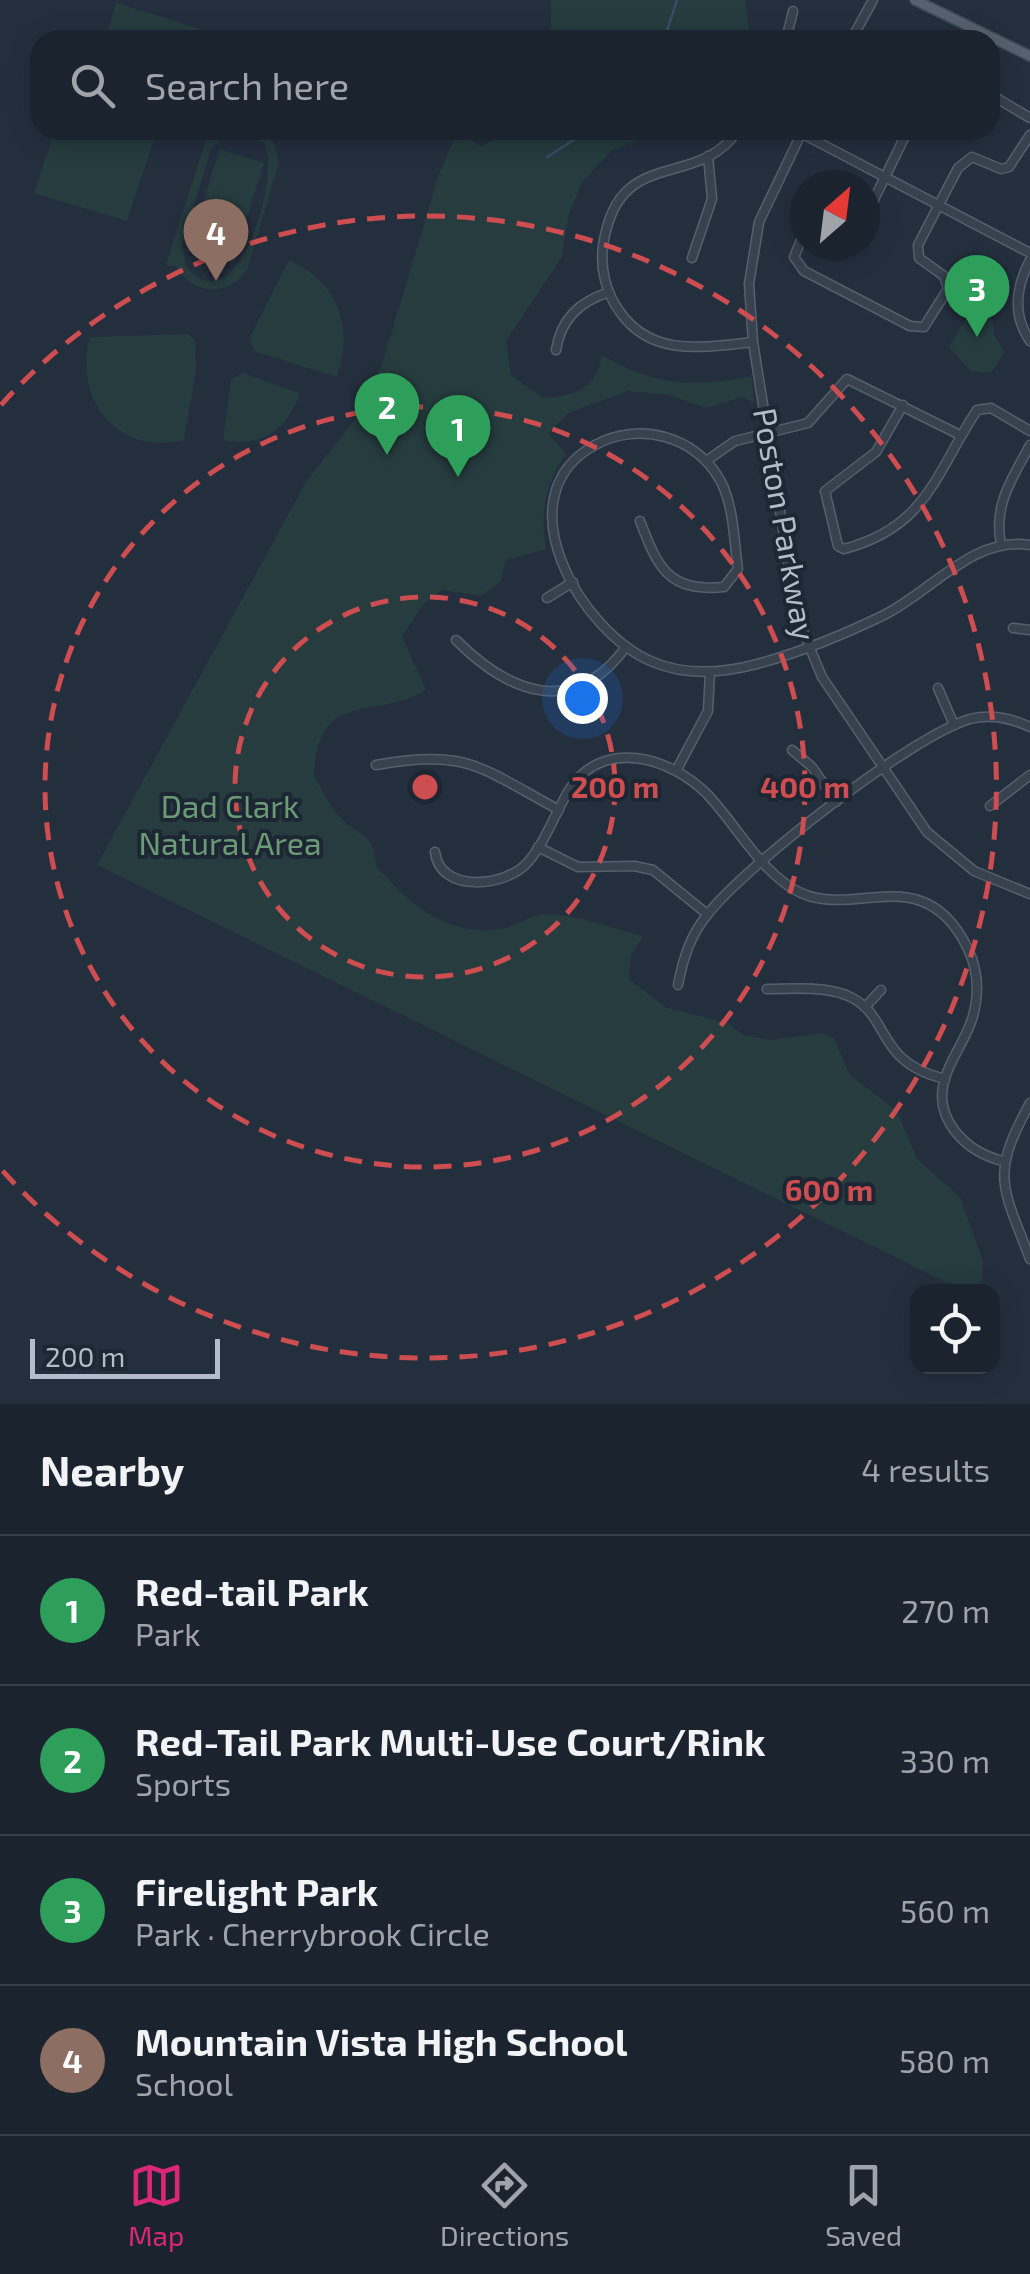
<!DOCTYPE html>
<html lang="en">
<head>
<meta charset="utf-8">
<style>
	body { margin:0; font-family:"Exo 2",sans-serif; background:#282f3a; color:#f1f3f6 }
	.controls { position:absolute; right:30px; bottom:30px; display:grid; overflow:hidden; border-radius:20px; box-shadow:0 5px 25px #0003 }
	.controls button { width:90px; height:90px; display:grid; place-items:center; padding:0; border:0; border-bottom:2px solid #39404a; background:#1b232e; color:#f1f3f6; font:50px sans-serif }
	.compass { position:absolute; left:790px; top:170px; width:90px; height:90px; border-radius:50%; background:#1b232e; box-shadow:0 5px 25px #0003; rotate:28deg }
	.scale { position:absolute; left:30px; bottom:25px; width:190px; box-sizing:border-box; padding-left:10px; border:5px solid #b4bcc9; border-top:0; font-size:28px; line-height:35px; white-space:nowrap; color:#b4bcc9; -webkit-text-stroke:8px #1d2633; paint-order:stroke }
	.you { position:absolute; left:582px; top:698px; width:35px; height:35px; margin:-25px; border:8px solid #fff; border-radius:50%; background:#1a73e8; box-shadow:0 0 0 15px #1a73e833 }
	.badge { display:grid; place-items:center; width:65px; height:65px; border-radius:50%; background:#db2777; color:#fff; font-size:32px; font-weight:700 }
	.pin { position:absolute; translate:-50% -82px; filter:drop-shadow(0 2px 5px #0008) }
	.pin::after { content:''; position:absolute; top:52px; width:35px; height:30px; background:inherit; clip-path:polygon(0 0,100% 0,50% 100%) }
	.list { margin:0; padding:0; list-style:none }
	h2 { display:flex; justify-content:space-between; align-items:center; height:130px; margin:0; padding:0 40px; font-size:42px }
	h2 small { font-size:32px; font-weight:400; color:#a0a4aa }
	.list li { display:grid; grid-template-columns:65px 1fr auto; gap:30px; align-items:center; box-sizing:border-box; height:150px; padding:0 40px; border-top:2px solid #39404a }
	.list b { display:block; font-size:38px; white-space:nowrap }
	.list p { margin:0; font-size:32px; white-space:nowrap; color:#a0a4aa }
	.list em { font-size:32px; font-style:normal; color:#a0a4aa }
	.icon { flex:none; width:55px; height:55px; fill:none; stroke:currentColor; stroke-width:2; stroke-linecap:round; stroke-linejoin:round }
	.map { position:relative; flex:none; width:1030px; height:1404px; overflow:hidden }
	.search { position:absolute; background:#1b232e; box-shadow:0 5px 25px #0003; left:30px; right:30px; top:30px; height:110px; display:flex; align-items:center; gap:25px; box-sizing:border-box; padding:0 35px; border-radius:30px; color:#a0a4aa; font-size:38px }
	.sheet { height:730px; background:#1b232e }
	nav { display:flex; justify-content:space-around; align-items:center; box-sizing:border-box; height:140px; border-top:2px solid #39404a; background:#1b232e; font-size:28px; color:#a0a4aa }
	nav a { display:grid; justify-items:center; gap:5px }
	nav .on { color:#db2777 }
	.map>svg:first-child { display:block }
	.green { fill:#263c3f; fill-rule:evenodd }
	.lines { fill:none; stroke-linecap:round; stroke-linejoin:round }
	.stream { stroke:#394c67; stroke-width:2.5 }
	.minor-casing { stroke:#565f6c; stroke-width:11 }
	.major-casing { stroke:#414a57; stroke-width:12 }
	.minor { stroke:#38414e; stroke-width:8 }
	.major { stroke:#56606e; stroke-width:9 }
	.ring { fill:none; stroke:#ce4d50; stroke-width:5; stroke-dasharray:18 12 }
	.labels { text-anchor:middle; dominant-baseline:central; stroke-width:8; stroke-linejoin:round; paint-order:stroke }
	.street-label { font-size:32px; fill:#b4bcc9; stroke:#1d2633 }
	.park-label { font-size:32px; fill:#6b9a76; stroke:#1d2633 }
	.centre { fill:#ce4d50; stroke:#1d2633; stroke-width:5 }
	.ring-label { font-size:30px; text-anchor:middle; font-weight:bold; fill:#ce4d50; stroke:#1d2633; stroke-width:8; stroke-linejoin:round; paint-order:stroke }
</style>
</head>
<body>
<div class="map">
<svg width="1030" height="1404" viewBox="0 0 1030 1404">
	<rect width="100%" height="100%" fill="#242f3e"/>
	<g class="green">
		<path d="M551,0H745L749,27L742,40H551Z"/>
		<path d="M116,3L216,34L214,40H120L106,36Z"/>
		<path d="M55,130H157L127,221L34,193Z"/>
		<path d="M209,130H261L275,145L279,162L247,270C227,298 192,295 176,266L166,265ZM239,132L264,143C282,171 238,331 186,266L182,244L211,149L223,137Z"/>
		<path d="M500,130H661L611,151L582,182L568,217L562,257L506,341L511,375L543,398C574,396 597,389 602,355C653,386 695,388 752,376L754,403L742,397L706,408L669,395L628,391L568,413L548,433L566,454C545,483 540,514 546,549L506,560L500,582L481,596L442,590L423,605L402,636L426,690C373,722 318,687 314,776C322,789 330,807 341,818C359,836 376,835 376,866C411,905 445,936 501,929C516,927 531,914 545,914C576,914 613,929 643,936L631,955L629,979L667,1008L728,1023L743,1035L771,1040L822,1033L834,1038L850,1075L897,1111L917,1159L960,1197L983,1262L981,1291H964L97,865L306,482L359,414L381,368L439,174L457,132L481,146L494,140Z"/>
		<path d="M220,149L264,163L233,263L188,249Z"/>
		<path d="M289,260C338,282 354,326 337,377L254,351L250,337Z"/>
		<path d="M990,306L994,334L1004,352L991,373L971,371L949,347L972,308Z"/>
		<path d="M188,334L195,341L196,370L184,440C117,456 73,399 90,337Z"/>
		<path d="M242,373L300,393C288,429 260,449 223,440L231,380Z"/>
	</g>
	<g class="lines">
		<g class="stream">
			<path d="M664,40L677,0"/>
			<path d="M547,157L589,130"/>
		</g>
		<defs>
			<g id="minor">
				<path d="M786,40L793,11"/>
				<path d="M851,40L873,0"/>
				<path d="M990,94L1030,118"/>
				<path d="M738,130C697,192 618,143 603,246C600,269 606,293 620,312C652,358 705,347 753,342"/>
				<path d="M795,130L1030,253"/>
				<path d="M803,130L759,222L749,284L753,342L797,617L822,677L927,832L974,871L1030,894"/>
				<path d="M865,218L908,130"/>
				<path d="M805,231L794,257L804,271L910,326L924,327L948,289L944,276L919,258L918,245L958,168L972,157L1001,169L1009,167L1030,135"/>
				<path d="M692,258L712,199L708,156"/>
				<path d="M1030,260C1016,287 1012,315 1030,341"/>
				<path d="M556,350C561,319 579,302 609,292"/>
				<path d="M903,405L876,452L825,491L838,546L844,549C927,527 935,474 977,410L991,408L1030,431"/>
				<path d="M706,461L735,441L808,423L847,379L960,435"/>
				<path d="M640,521C658,568 668,592 724,587L738,569C734,542 734,505 720,480C696,436 639,421 595,445C501,496 581,633 653,662C686,676 723,673 757,664C798,653 845,634 884,615C932,591 973,536 1030,545"/>
				<path d="M1001,544C993,505 1012,479 1030,445"/>
				<path d="M547,598L573,582"/>
				<path d="M1013,628L1030,630"/>
				<path d="M456,640C509,693 573,719 626,647"/>
				<path d="M938,688L954,725"/>
				<path d="M792,750L812,767L836,802"/>
				<path d="M376,765C467,748 481,768 559,810"/>
				<path d="M676,771L708,711L710,672"/>
				<path d="M990,806L1030,775"/>
				<path d="M538,847L578,867L634,866L653,870L707,914"/>
				<path d="M435,852C440,894 507,887 528,862C546,841 555,813 569,790C603,737 670,757 707,794C736,824 762,875 801,893C856,918 925,859 968,949C978,970 979,994 973,1016C967,1038 952,1056 945,1078C932,1119 966,1152 1003,1161"/>
				<path d="M678,985C683,959 690,936 707,915C745,866 913,735 970,719C991,714 1011,718 1030,727"/>
				<path d="M767,989C792,989 822,986 846,995C893,1014 872,1061 945,1079"/>
				<path d="M865,1007L881,990"/>
				<path d="M1030,1103C990,1176 1002,1185 1030,1259"/>
			</g>
			<path id="major" d="M915,0L1030,56"/>
		</defs>
		<use href="#minor" class="minor-casing"/>
		<use href="#major" class="major-casing"/>
		<use href="#minor" class="minor"/>
		<use href="#major" class="major"/>
	</g>
	<g class="ring">
		<circle cx="425" cy="787" r="190"/>
		<circle cx="425" cy="787" r="380"/>
		<path d="M1 405A571 571 0 1 1 1 1169"/>
	</g>
	<g class="labels">
		<g class="street-label">
			<text transform="translate(786 524) rotate(80)">Poston Parkway</text>
		</g>
		<g class="park-label">
			<text x="230" y="805">Dad Clark<tspan x="230" dy="37">Natural Area</tspan></text>
		</g>
	</g>
	<circle cx="425" cy="787" r="15" class="centre"/>
	<g class="ring-label">
		<text x="615" y="798">200 m</text>
		<text x="805" y="798">400 m</text>
		<text x="829" y="1201">600 m</text>
	</g>
</svg>
<div class="controls">
<button><svg class="icon" aria-label="locate" viewBox="0 0 24 24"><circle cx="12" cy="12" r="6"/><path d="M12 2v4M12 18v4M2 12h4M18 12h4"/></svg></button>
</div>
<svg class="compass" viewBox="-18 -18 36 36"><path d="M0-13l5 13h-10z" fill="#e53935"/><path d="M0 13l5-13h-10z" fill="#a0a4aa"/></svg>
<div class="scale">200 m</div>
<div class="you"></div>
<div class="pin badge" style="left:458px;top:477px;background:#2e9e5b">1</div>
<div class="pin badge" style="left:387px;top:455px;background:#2e9e5b">2</div>
<div class="pin badge" style="left:977px;top:337px;background:#2e9e5b">3</div>
<div class="pin badge" style="left:216px;top:281px;background:#8d6e63">4</div>
<div class="search"><svg class="icon" aria-label="search" viewBox="0 0 24 24"><circle cx="10" cy="10" r="6"/><path d="M15 15l6 6"/></svg>Search here</div>
</div>
<section class="sheet">
<h2>Nearby<small>4 results</small></h2>
<ul class="list">
<li><span class="badge" style="background:#2e9e5b">1</span><div><b>Red-tail Park</b><p>Park</p></div><em>270 m</em></li>
<li><span class="badge" style="background:#2e9e5b">2</span><div><b>Red-Tail Park Multi-Use Court/Rink</b><p>Sports</p></div><em>330 m</em></li>
<li><span class="badge" style="background:#2e9e5b">3</span><div><b>Firelight Park</b><p>Park · Cherrybrook Circle</p></div><em>560 m</em></li>
<li><span class="badge" style="background:#8d6e63">4</span><div><b>Mountain Vista High School</b><p>School</p></div><em>580 m</em></li>
</ul>
</section>
<nav>
<a class="on"><svg class="icon" aria-label="map" viewBox="0 0 24 24"><path d="M3 6l6-2 6 2 6-2v14l-6 2-6-2-6 2zM9 4v14M15 6v14"/></svg>Map</a>
<a><svg class="icon" aria-label="directions" viewBox="0 0 24 24"><path d="M12 3l9 9-9 9-9-9zM9 14v-3h6M13 9l2 2-2 2"/></svg>Directions</a>
<a><svg class="icon" aria-label="saved" viewBox="0 0 24 24"><path d="M7 4h10v16l-5-4-5 4z"/></svg>Saved</a>
</nav>
</body>
</html>
